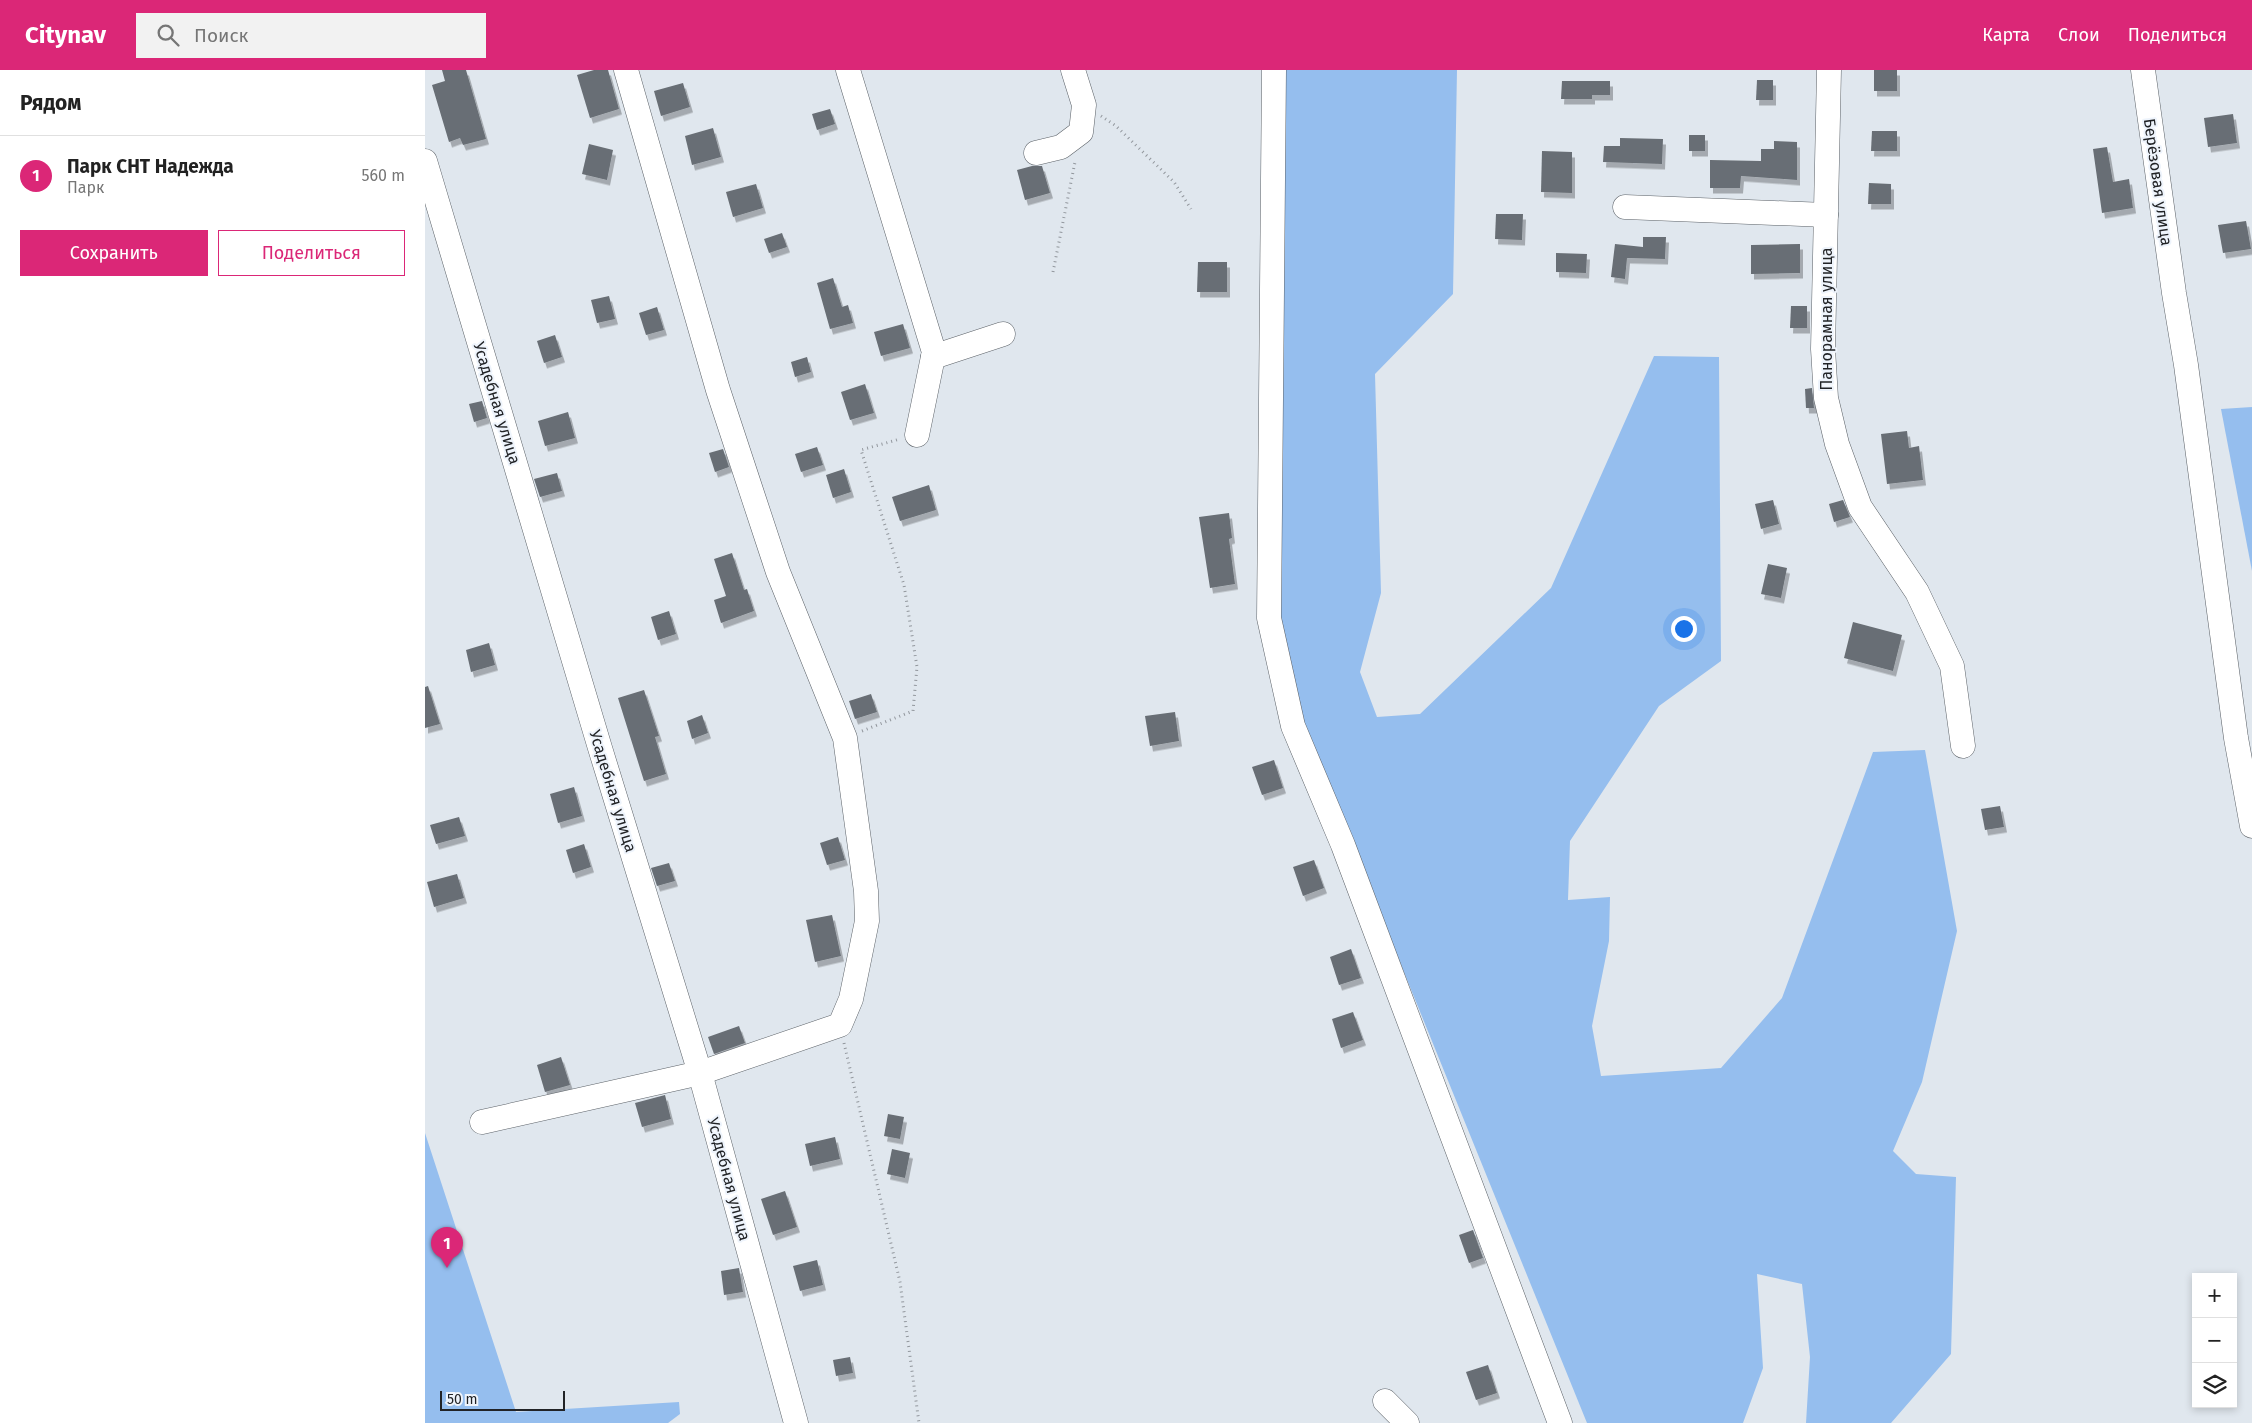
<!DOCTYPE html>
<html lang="ru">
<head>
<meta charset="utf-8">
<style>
	body { margin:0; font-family:"Fira Sans",sans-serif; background:#f2f2f2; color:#222 }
	.controls { position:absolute; right:15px; bottom:15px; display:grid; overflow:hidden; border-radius:0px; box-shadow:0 2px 8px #0003 }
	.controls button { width:45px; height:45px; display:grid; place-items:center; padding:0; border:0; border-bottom:1px solid #e0e0e0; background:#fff; color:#222; font:25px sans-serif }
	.scale { position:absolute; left:15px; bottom:12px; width:125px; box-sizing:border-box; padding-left:5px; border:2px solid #212326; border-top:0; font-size:14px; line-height:18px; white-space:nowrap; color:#212326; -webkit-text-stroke:4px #eef4fc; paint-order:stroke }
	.you { position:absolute; left:1258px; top:558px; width:18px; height:18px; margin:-12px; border:4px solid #fff; border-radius:50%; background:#1a73e8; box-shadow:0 0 0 8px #1a73e833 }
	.badge { display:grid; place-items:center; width:32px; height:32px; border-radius:50%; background:#db2777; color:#fff; font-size:16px; font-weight:700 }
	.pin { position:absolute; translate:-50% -41px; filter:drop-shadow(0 1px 2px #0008) }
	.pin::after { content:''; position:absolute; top:26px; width:18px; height:15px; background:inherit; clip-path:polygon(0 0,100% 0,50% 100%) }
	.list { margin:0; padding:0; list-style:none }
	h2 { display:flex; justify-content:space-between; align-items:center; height:65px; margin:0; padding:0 20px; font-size:21px }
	h2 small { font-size:16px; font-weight:400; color:#767676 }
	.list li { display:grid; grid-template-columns:32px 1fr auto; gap:15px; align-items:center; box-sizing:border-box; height:80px; padding:0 20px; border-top:1px solid #e0e0e0 }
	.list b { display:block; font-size:19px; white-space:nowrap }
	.list p { margin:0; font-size:16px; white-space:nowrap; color:#767676 }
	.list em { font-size:16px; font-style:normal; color:#767676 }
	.actions { display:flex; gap:10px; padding:15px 20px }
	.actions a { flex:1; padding:11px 0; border:1px solid #db2777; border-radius:0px; text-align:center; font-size:18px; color:#db2777 }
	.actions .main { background:#db2777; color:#fff }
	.icon { flex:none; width:28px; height:28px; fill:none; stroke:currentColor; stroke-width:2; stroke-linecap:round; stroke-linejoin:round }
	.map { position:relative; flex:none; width:1827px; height:1353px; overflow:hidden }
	header { display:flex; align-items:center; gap:30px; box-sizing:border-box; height:70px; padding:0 25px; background:#db2777; color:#fff }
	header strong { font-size:24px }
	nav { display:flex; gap:28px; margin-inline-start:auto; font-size:18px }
	.search { width:350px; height:45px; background:#f2f2f2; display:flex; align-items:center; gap:12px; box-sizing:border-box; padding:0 18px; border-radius:0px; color:#767676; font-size:19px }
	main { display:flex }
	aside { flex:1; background:#fff }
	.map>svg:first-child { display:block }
	.green { fill:#95beee }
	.building { fill:#686e74; filter:url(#shadow) }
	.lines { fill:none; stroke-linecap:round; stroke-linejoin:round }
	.minor-casing { stroke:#5c6268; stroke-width:25 }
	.path { stroke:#92979d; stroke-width:3; stroke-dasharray:1 4; stroke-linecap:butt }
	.minor { stroke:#fff; stroke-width:24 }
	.labels { text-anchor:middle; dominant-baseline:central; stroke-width:4; stroke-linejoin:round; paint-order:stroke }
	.street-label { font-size:16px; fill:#212326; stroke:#eef4fc }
</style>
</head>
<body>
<header>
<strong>Citynav</strong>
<div class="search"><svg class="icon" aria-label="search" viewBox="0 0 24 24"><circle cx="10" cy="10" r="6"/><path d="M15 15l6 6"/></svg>Поиск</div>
<nav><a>Карта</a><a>Слои</a><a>Поделиться</a></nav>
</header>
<main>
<aside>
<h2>Рядом<small></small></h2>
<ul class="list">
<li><span class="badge">1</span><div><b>Парк СНТ Надежда</b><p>Парк</p></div><em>560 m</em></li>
</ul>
<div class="actions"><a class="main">Сохранить</a><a>Поделиться</a></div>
</aside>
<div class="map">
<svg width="1827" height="1353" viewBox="0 0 1827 1353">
	<defs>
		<filter id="shadow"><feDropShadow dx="3" dy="5.5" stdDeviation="0" flood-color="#0004"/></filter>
	</defs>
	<rect width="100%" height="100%" fill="#e0e7ee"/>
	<g class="green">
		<path d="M859,0H1032L1028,224L950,304L956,523L935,602L952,647L995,644L1126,518L1229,286L1294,287L1296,591L1234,636L1145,771L1143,830L1185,827L1184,871L1167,956L1176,1006L1296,998L1357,928L1448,682L1500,680L1532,861L1497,1012L1468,1081L1491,1104L1531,1107L1526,1284L1466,1353H1381L1385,1287L1377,1214L1332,1204L1338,1298L1318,1353H1162L877,651L854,548Z"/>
		<path d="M1827,337V501L1796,339Z"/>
		<path d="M0,1063L91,1342L254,1332L255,1344L243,1353H0Z"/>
	</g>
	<g class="building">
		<path d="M17,0H41L61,69L38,75L35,68L24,72L7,15L20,11Z"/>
		<path d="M169,0H183L194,39L165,48L152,5Z"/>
		<rect x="1449" y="0" width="23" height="21"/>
		<path d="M1332,10H1348V30H1331Z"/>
		<path d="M1137,11H1185V25H1167V29H1136Z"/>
		<path d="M258,13L265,37L236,46L229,21Z"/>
		<path d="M405,39L410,54L392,60L387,44Z"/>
		<path d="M1808,44L1812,73L1783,77L1779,48Z"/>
		<path d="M288,58L296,87L267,95L260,66Z"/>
		<path d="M1447,61H1472V81H1446Z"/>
		<rect x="1264" y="65" width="16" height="16"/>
		<path d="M1195,68L1238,69L1237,94L1178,92L1179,76H1195Z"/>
		<path d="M1349,71L1372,72V110L1316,106L1315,118H1285V90L1336,91V79H1349Z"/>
		<path d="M164,74L188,80L182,110L157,104Z"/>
		<path d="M1682,77L1688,112L1704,109L1708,138L1677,143L1668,79Z"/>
		<path d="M1117,81L1147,82V123L1116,122Z"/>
		<path d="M607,96H617L625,123L600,130L592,100Z"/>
		<path d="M1444,113L1466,114V134H1443Z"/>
		<path d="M331,114L338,138L308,147L301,122Z"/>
		<path d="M1071,144H1098L1097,170L1070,169Z"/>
		<path d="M1821,151L1826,179L1798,183L1793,155Z"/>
		<path d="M357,163L362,177L344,183L339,169Z"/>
		<path d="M1218,167H1241L1240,189L1202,188L1200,209L1186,207L1190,174L1218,177Z"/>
		<path d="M1375,174V203L1326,204V175Z"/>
		<path d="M1131,183L1162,184L1161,203L1131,202Z"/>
		<path d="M773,192H802V222H772Z"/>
		<path d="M408,208L417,237L423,235L428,253L405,259L392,213Z"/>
		<path d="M184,226L190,249L172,253L166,230Z"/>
		<path d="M1366,236H1382V258H1365Z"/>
		<path d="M232,237L239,260L221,265L214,243Z"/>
		<path d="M478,254L485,278L456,286L449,262Z"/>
		<path d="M130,265L137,287L119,293L112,271Z"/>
		<path d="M382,287L386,302L370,307L366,292Z"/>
		<path d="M440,314L449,343L425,350L416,322Z"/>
		<path d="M1387,318L1389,338H1381L1380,319Z"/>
		<path d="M57,331L62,348L49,352L44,334Z"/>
		<path d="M143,342L150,368L120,376L113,351Z"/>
		<path d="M1482,361L1484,378L1494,376L1498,410L1462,414L1456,364Z"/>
		<path d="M392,377L398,395L376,402L370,384Z"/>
		<path d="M298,379L304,397L290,402L284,383Z"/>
		<path d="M419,399L426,422L408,428L401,405Z"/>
		<path d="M132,403L137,421L115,427L109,409Z"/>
		<path d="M504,415L511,440L475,451L467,427Z"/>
		<path d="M1348,430L1354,454L1336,459L1330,434Z"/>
		<path d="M1418,430L1425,447L1409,452L1404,434Z"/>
		<path d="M804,443L807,468L804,469L810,514L785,518L774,447Z"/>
		<path d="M307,483L319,520L322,519L329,541L296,553L289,530L301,526L289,489Z"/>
		<path d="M1343,494L1362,498L1356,528L1336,524Z"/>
		<path d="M244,541L251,564L233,570L226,547Z"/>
		<path d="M1428,552L1477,565L1468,601L1419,588Z"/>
		<path d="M64,573L70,595L46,602L41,580Z"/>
		<path d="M3,616L15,654L0,658V617Z"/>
		<path d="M219,620L234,666L230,667L241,704L219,711L193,628Z"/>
		<path d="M446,624L452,642L430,649L424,631Z"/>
		<path d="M750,642L754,671L725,676L720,646Z"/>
		<path d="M277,645L283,663L267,669L262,651Z"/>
		<path d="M849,690L858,718L837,725L827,697Z"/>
		<path d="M149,717L157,746L133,753L125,724Z"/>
		<path d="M1575,736L1579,757L1560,760L1556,739Z"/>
		<path d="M34,747L40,766L11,774L5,755Z"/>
		<path d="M413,767L420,790L402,795L395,773Z"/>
		<path d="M159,774L166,797L148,803L141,780Z"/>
		<path d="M889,790L899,818L878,826L868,797Z"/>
		<path d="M244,793L250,811L232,816L226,798Z"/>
		<path d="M32,804L39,828L9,837L2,812Z"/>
		<path d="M407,845L416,886L390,892L381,850Z"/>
		<path d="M926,879L936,908L914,915L905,887Z"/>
		<path d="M928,942L938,970L916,978L907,949Z"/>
		<path d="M314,956L320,973L289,984L283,967Z"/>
		<path d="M136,987L145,1015L120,1022L112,995Z"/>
		<path d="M240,1025L246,1049L217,1057L210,1033Z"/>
		<path d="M463,1044L479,1047L475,1069L459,1066Z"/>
		<path d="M410,1067L415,1089L385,1096L380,1074Z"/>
		<path d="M467,1079L485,1083L480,1108L462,1104Z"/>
		<path d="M360,1121L372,1157L348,1165L336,1129Z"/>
		<path d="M1048,1160L1058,1188L1044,1193L1034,1165Z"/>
		<path d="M392,1190L398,1215L375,1221L368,1196Z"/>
		<path d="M314,1198L318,1222L299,1225L296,1201Z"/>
		<path d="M425,1287L428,1303L411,1306L408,1290Z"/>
		<path d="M1063,1295L1072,1323L1051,1330L1041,1302Z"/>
	</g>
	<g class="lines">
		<defs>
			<g id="minor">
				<path d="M423,0L509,282L492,365"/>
				<path d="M849,0L844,548L868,656L918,775L1135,1353"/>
				<path d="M1404,0L1398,279L1401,328L1412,374L1435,437L1492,522L1527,596L1538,676"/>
				<path d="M1718,0L1749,223L1761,295L1811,668L1827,756"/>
				<path d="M611,83L636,77L656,62L659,35L648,0"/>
				<path d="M0,91L175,678L275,1003L371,1353"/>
				<path d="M1200,137L1401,145"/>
				<path d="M508,287L578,264"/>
				<path d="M57,1052L275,1003L415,955L426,929L442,851L441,821L420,668L353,502L293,320L201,0"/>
				<path d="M960,1331L982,1353"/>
			</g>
		</defs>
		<use href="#minor" class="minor-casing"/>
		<g class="path">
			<path d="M676,46L691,56L749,112L766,139"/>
			<path d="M628,202L650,92"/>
			<path d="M437,661L488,641L492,597L479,515L436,380L475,369"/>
			<path d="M419,973L475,1212L494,1353"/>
		</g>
		<use href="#minor" class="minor"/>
	</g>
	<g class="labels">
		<g class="street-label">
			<text transform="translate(1733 112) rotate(82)">Берёзовая улица</text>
			<text transform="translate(1401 249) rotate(-90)">Панорамная улица</text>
			<text transform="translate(72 333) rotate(73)">Усадебная улица</text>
			<text transform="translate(188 721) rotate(73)">Усадебная улица</text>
			<text transform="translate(304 1109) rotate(75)">Усадебная улица</text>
		</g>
	</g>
</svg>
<div class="controls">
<button>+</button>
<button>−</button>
<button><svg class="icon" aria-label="layers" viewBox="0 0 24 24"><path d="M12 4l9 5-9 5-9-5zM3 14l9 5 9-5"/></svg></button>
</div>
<div class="scale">50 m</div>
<div class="you"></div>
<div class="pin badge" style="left:22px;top:1198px">1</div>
</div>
</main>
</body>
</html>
